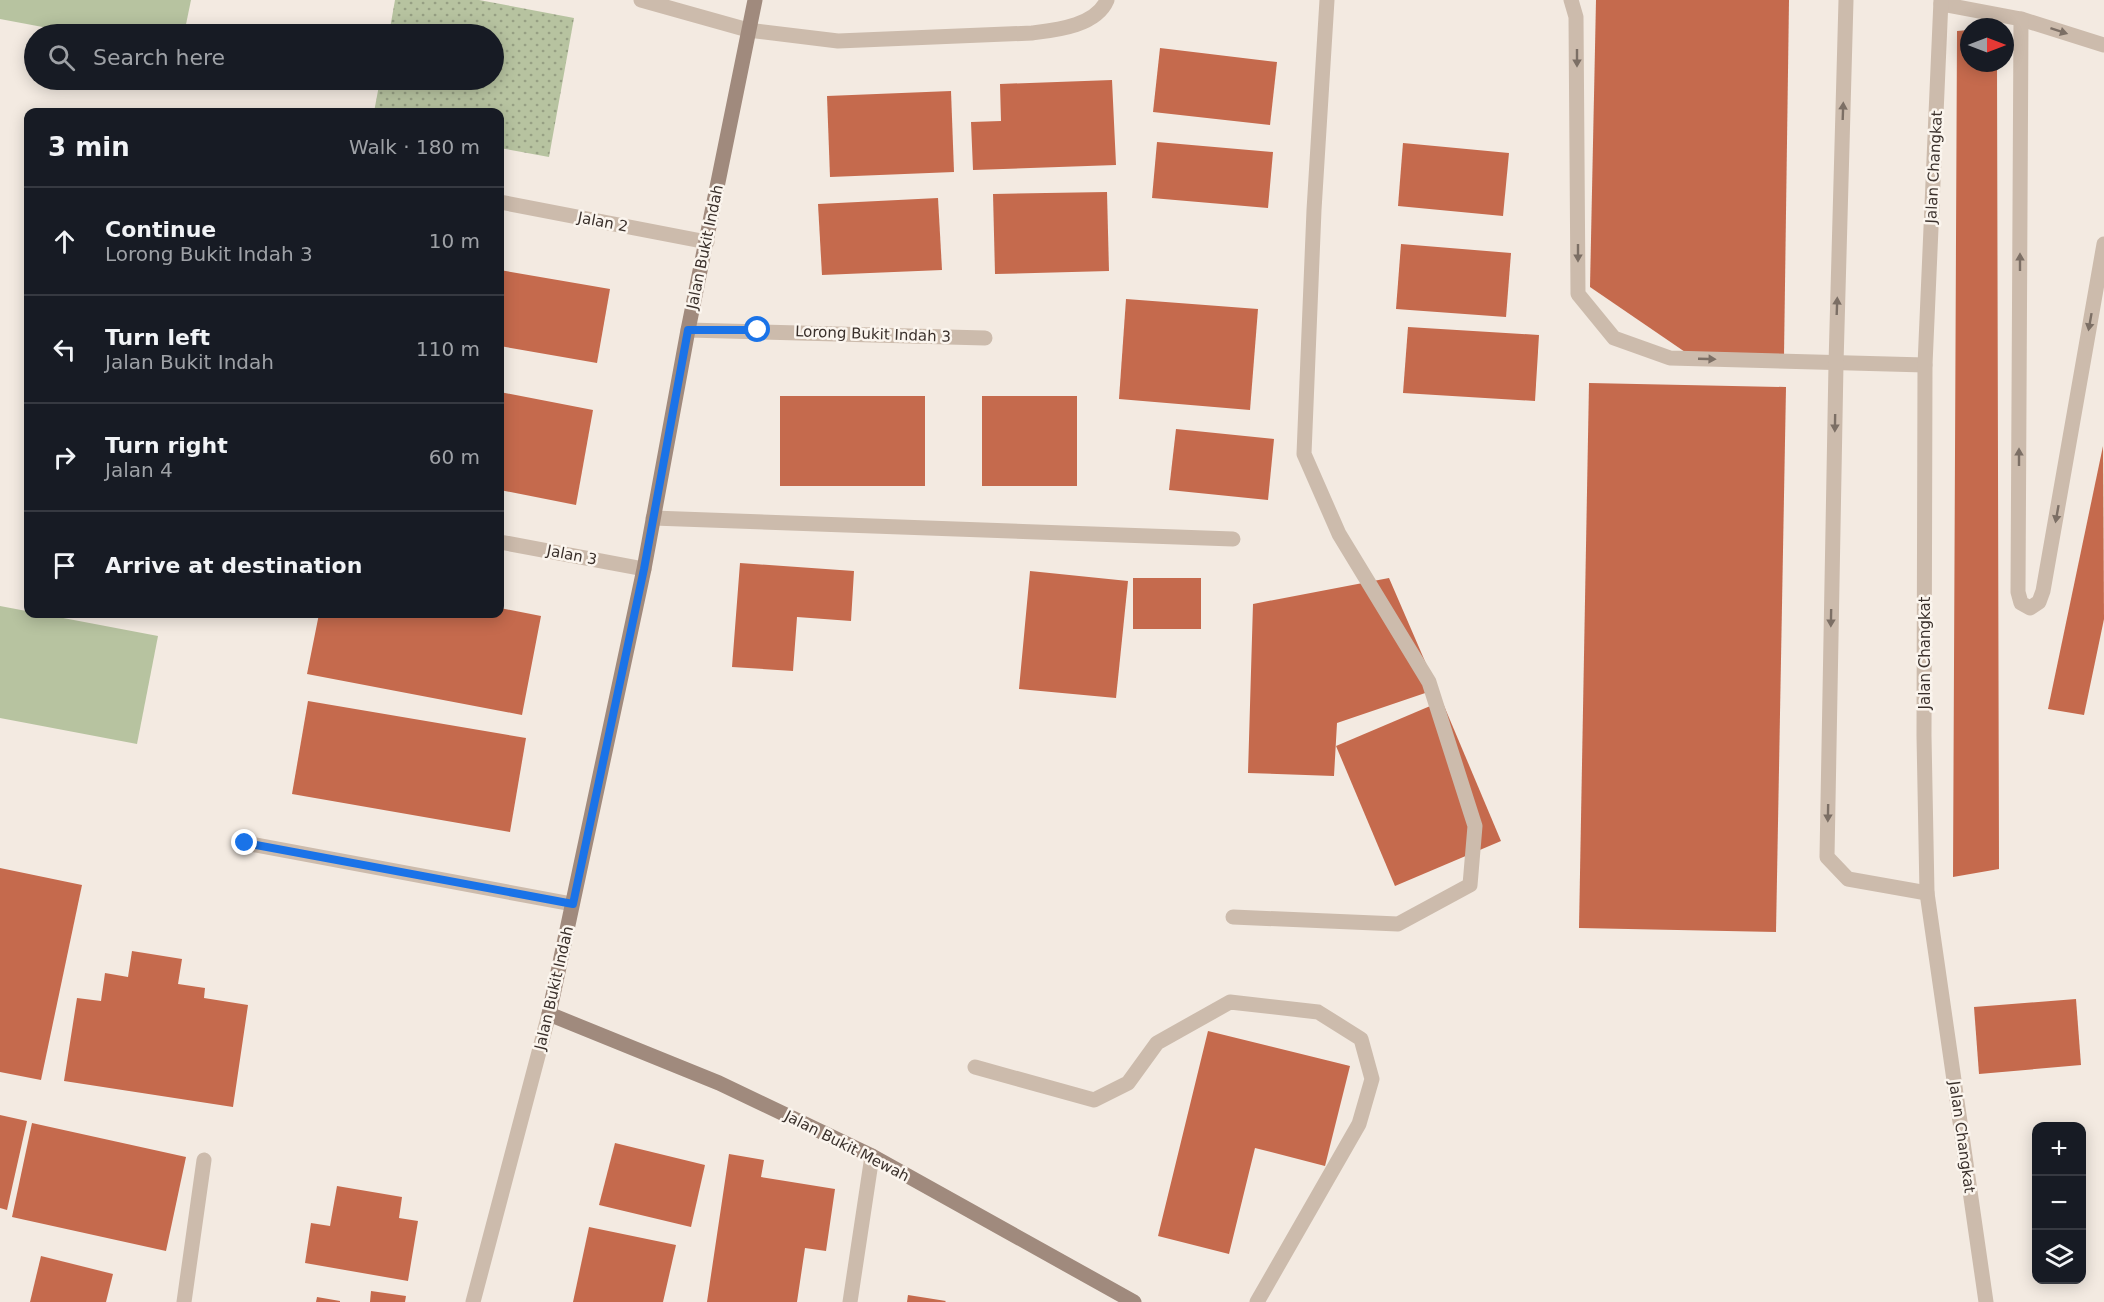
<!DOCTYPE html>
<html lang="en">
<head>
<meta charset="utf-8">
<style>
	body { margin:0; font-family:"DejaVu Sans",sans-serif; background:#242831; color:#f1f3f6 }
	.controls { position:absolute; right:18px; bottom:18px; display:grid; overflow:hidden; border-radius:12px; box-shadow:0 3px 15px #0003 }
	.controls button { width:54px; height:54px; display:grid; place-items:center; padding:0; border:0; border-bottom:2px solid #363941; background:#171b24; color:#f1f3f6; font:30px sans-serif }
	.compass { position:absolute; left:1960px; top:18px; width:54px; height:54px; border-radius:50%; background:#171b24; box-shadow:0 3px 15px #0003; rotate:90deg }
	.stop { position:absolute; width:18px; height:18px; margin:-14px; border:4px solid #1a73e8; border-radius:50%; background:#fff }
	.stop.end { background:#1a73e8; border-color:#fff; box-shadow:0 2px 6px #0008 }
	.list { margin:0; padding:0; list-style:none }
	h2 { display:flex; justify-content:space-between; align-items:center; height:78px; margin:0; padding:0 24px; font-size:26px }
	h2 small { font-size:20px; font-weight:400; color:#9ea1a6 }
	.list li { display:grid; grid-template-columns:39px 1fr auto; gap:18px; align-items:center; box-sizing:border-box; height:108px; padding:0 24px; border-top:2px solid #363941 }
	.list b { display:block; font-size:22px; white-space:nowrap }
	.list p { margin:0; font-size:20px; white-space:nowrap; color:#9ea1a6 }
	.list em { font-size:20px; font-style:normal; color:#9ea1a6 }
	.icon { flex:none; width:33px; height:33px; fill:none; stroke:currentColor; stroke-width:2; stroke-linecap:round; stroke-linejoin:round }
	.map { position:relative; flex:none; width:2104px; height:1302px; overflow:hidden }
	.search { position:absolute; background:#171b24; box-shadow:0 3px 15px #0003; left:24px; top:24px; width:480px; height:66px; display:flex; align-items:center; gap:15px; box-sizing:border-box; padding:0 21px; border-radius:33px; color:#9ea1a6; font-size:22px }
	.panel { position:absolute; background:#171b24; box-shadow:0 3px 15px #0003; left:24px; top:108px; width:480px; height:510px; border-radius:12px }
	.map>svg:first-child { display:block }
	.park { fill:url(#park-dots) }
	.pitch { fill:#b7c3a0 }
	.building { fill:#c56a4d }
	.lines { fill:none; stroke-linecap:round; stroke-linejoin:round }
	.lane { stroke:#ccbbac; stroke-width:15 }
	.street { stroke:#ccbbac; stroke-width:15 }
	.secondary { stroke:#a08a7d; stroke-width:15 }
	.oneway { fill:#7c6f65 }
	.route { stroke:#1a73e8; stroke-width:8 }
	.labels { text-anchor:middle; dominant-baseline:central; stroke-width:5; stroke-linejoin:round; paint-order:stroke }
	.street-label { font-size:15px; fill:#3a302b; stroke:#fbf5ee }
</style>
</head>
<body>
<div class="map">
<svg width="2104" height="1302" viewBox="0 0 2104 1302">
	<defs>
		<pattern id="park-dots" width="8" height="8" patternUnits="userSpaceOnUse" patternTransform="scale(1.5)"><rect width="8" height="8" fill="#b7c3a0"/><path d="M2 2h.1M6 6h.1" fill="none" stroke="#969f83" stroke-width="1.8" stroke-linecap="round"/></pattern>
	</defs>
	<rect width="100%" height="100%" fill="#f3eae1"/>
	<path class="park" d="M395,0H479L574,18L549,157L500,148V112H374L380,80H494V34H389Z"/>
	<g class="pitch">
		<path d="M0,0H191L184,34H80L0,19Z"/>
		<path d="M0,606L158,636L137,744L0,718Z"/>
	</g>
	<g class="building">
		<path d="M1596,0H1789L1784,356L1688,354L1590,287Z"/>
		<path d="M1969,30V63H1997L1999,869L1953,877L1957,31Z"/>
		<path d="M1160,48L1277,62L1270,125L1153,112Z"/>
		<path d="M1112,80L1116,165L973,170L971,122L1001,121L1000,84Z"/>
		<path d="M951,91L954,172L830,177L827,96Z"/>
		<path d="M1157,142L1273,152L1268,208L1152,198Z"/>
		<path d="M1403,143L1509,153L1503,216L1398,206Z"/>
		<path d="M1107,192L1109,271L995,274L993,194Z"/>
		<path d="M938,198L942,270L822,275L818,204Z"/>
		<path d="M1401,244L1511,253L1506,317L1396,309Z"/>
		<path d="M500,270L610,289L597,363L500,346Z"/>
		<path d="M1126,299L1258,309L1250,410L1119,399Z"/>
		<path d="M1408,327L1539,335L1535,401L1403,393Z"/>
		<path d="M1589,383L1786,387L1776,932L1579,928Z"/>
		<path d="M500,392L593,410L576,505L500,490Z"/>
		<rect x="780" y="396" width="145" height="90"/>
		<rect x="982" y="396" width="95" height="90"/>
		<path d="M1176,429L1274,439L1268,500L1169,490Z"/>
		<path d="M2103,446L2104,619L2084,715L2048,709Z"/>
		<path d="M740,563L854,571L851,621L797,617L793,671L732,667Z"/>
		<path d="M1030,571L1128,581L1116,698L1019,689Z"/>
		<rect x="1133" y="578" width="68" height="51"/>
		<path d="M1389,578L1437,689L1337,723L1334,776L1248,773L1253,604Z"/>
		<path d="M500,608L541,616L522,715L307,674L319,614H500Z"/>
		<path d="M308,701L526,738L510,832L292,794Z"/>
		<path d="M1442,701L1501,841L1395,886L1336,746Z"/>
		<path d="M0,868L82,885L41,1080L0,1072Z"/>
		<path d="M132,951L182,959L178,984L205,988L204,998L248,1005L233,1107L64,1081L77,998L101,1001L105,973L128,977Z"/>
		<path d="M2076,999L2081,1065L1979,1074L1974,1007Z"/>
		<path d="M1208,1031L1350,1066L1325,1166L1255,1148L1229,1254L1158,1236Z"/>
		<path d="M0,1115L27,1121L7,1210L0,1208Z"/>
		<path d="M32,1123L186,1157L166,1251L12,1217Z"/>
		<path d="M615,1143L705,1165L691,1227L599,1205Z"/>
		<path d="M729,1154L764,1160L761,1177L835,1189L826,1251L805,1248L797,1302H707Z"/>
		<path d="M337,1186L402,1197L399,1218L418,1221L408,1281L305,1263L311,1223L330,1226Z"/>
		<path d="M589,1227L676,1245L663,1302H573Z"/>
		<path d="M41,1256L113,1274L106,1302H30Z"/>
		<path d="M371,1291L406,1296L405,1302H370Z"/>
		<path d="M908,1295L946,1301L945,1302H907Z"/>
		<path d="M317,1297L340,1301V1302H316Z"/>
	</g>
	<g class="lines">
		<g class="lane">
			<path d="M641,0L748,30"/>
			<path d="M1571,0L1576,17L1578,294L1614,338L1670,358L1925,365"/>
			<path d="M1846,0L1836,364L1827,857L1848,879L1927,893"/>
			<path d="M1941,4L2021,19L2104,45"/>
			<path d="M2021,19L2018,592L2021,603L2030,608L2039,602L2043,591L2104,244"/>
			<path d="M975,1067L1094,1100L1128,1083L1157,1043L1230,1002L1318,1012L1361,1039L1372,1079L1359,1124L1257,1302"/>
		</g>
		<g class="street">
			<path d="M1941,0L1925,365L1924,736L1927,893L1986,1302"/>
			<path d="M748,30L838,41L1032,33C1056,30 1096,26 1107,0"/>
			<path d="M500,202L707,242"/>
			<path d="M688,330L985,338"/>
			<path d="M653,518L1233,539"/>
			<path d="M500,542L644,569"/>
			<path d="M245,843L572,904"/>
			<path d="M1233,917L1398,924L1470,885L1475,826L1429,682L1339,534L1304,454L1314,210L1327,0"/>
			<path d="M184,1302L204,1160"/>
			<path d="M473,1302L549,1014"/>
			<path d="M850,1302L872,1156"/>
		</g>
		<path class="secondary" d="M755,0L688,330L644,569L549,1014L719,1083L872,1156L1134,1302"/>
	</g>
	<defs><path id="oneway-solid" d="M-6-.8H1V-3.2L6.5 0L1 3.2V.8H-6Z" transform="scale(1.5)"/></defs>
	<g class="oneway">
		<use href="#oneway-solid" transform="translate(2059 31) rotate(18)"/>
		<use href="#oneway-solid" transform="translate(1577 58) rotate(90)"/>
		<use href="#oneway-solid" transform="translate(1843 111) rotate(-88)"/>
		<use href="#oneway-solid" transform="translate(1578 253) rotate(90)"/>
		<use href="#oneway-solid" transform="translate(2020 262) rotate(-90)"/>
		<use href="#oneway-solid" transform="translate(1837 306) rotate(-88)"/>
		<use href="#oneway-solid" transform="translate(2090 322) rotate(100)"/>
		<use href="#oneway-solid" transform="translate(1707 359) rotate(2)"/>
		<use href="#oneway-solid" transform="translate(1835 423) rotate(91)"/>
		<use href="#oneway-solid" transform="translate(2019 457) rotate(-90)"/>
		<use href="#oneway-solid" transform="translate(2057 514) rotate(100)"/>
		<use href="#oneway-solid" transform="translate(1831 618) rotate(91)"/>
		<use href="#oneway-solid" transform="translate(1828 813) rotate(91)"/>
	</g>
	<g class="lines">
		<path class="route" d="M245,843L573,904L644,569L688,330H758"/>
	</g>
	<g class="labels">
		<g class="street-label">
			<text transform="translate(1934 167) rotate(-87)">Jalan Changkat</text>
			<text transform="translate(603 222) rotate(11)">Jalan 2</text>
			<text transform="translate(705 247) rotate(-78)">Jalan Bukit Indah</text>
			<text transform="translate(873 334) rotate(2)">Lorong Bukit Indah 3</text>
			<text transform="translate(572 555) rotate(11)">Jalan 3</text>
			<text transform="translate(1925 653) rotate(-90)">Jalan Changkat</text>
			<text transform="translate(554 988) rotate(-77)">Jalan Bukit Indah</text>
			<text transform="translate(1962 1137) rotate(82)">Jalan Changkat</text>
			<text transform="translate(847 1146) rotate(27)">Jalan Bukit Mewah</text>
		</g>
	</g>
</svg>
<div class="controls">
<button>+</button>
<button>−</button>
<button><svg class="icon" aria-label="layers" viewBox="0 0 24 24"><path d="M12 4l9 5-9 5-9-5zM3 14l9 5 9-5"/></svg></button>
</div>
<svg class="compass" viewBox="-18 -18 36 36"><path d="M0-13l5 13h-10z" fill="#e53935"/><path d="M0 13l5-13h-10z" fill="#9ea1a6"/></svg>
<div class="stop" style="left:758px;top:330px"></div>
<div class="stop end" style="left:245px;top:843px"></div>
<div class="search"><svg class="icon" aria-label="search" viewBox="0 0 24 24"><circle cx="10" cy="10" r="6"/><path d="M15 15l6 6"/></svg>Search here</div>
<section class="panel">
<h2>3 min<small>Walk · 180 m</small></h2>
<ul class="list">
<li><svg class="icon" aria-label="ahead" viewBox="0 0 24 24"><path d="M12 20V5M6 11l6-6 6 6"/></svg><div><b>Continue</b><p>Lorong Bukit Indah 3</p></div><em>10 m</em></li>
<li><svg class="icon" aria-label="left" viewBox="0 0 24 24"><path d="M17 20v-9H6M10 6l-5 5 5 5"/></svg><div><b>Turn left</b><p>Jalan Bukit Indah</p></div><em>110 m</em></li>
<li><svg class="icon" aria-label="right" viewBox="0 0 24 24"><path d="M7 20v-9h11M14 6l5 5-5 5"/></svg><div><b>Turn right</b><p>Jalan 4</p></div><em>60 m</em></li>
<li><svg class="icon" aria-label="arrive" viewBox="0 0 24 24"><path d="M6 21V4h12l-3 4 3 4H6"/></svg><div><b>Arrive at destination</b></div></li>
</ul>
</section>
</div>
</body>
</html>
